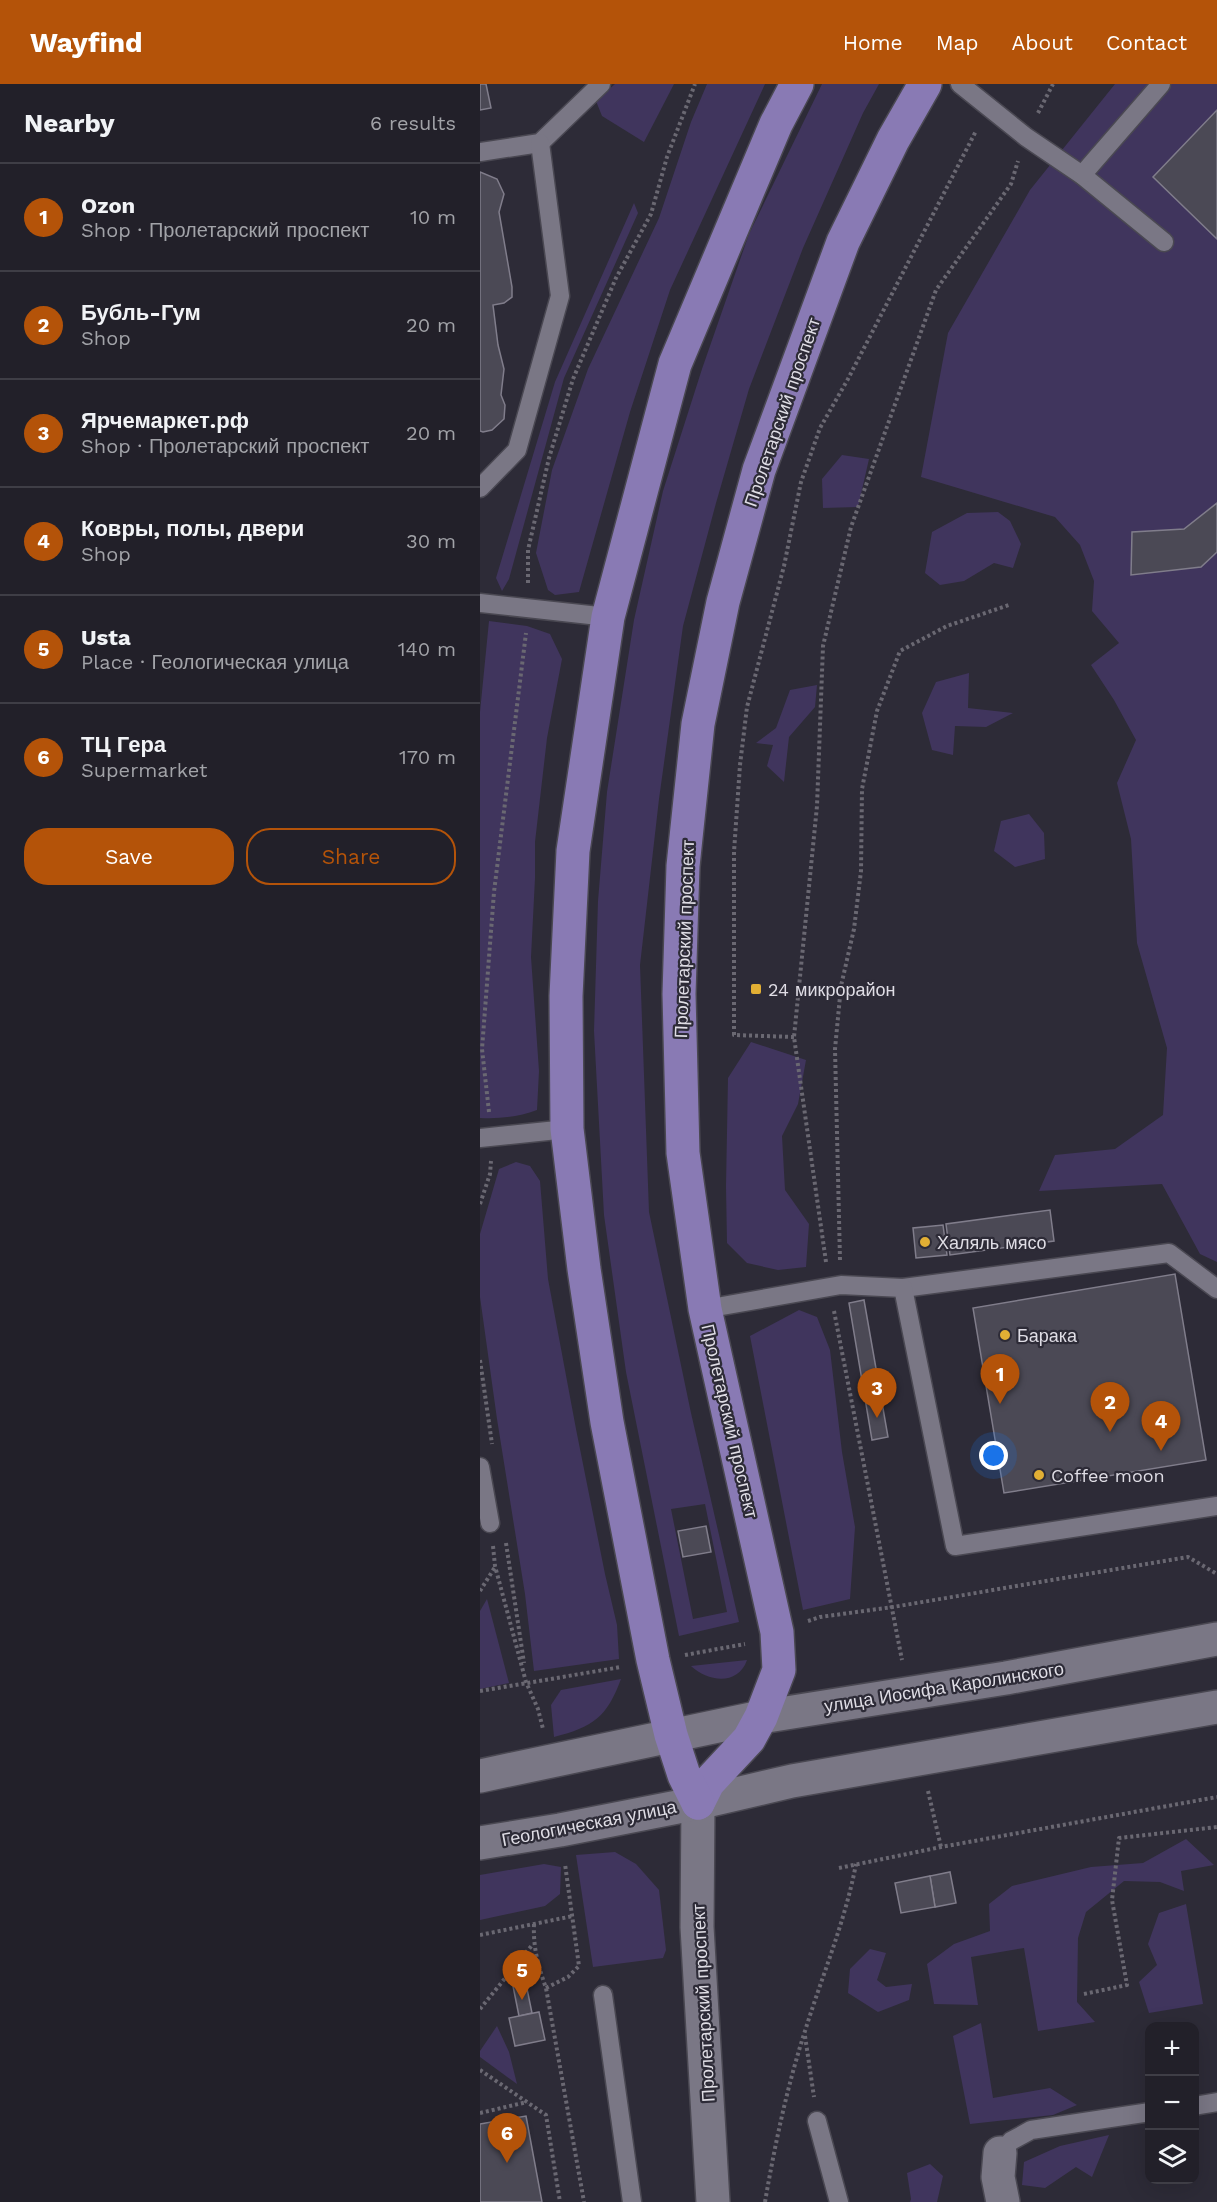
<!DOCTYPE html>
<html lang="en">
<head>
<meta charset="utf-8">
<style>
	body { margin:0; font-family:"Work Sans",sans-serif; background:#2e2d35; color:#f1f3f6 }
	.controls { position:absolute; right:18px; bottom:18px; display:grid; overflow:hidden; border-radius:12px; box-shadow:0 6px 24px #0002 }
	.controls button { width:54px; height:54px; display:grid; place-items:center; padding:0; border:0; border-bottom:2px solid #3f3e46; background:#222029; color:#f1f3f6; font:30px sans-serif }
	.you { position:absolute; left:514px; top:1372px; width:21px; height:21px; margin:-15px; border:4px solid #fff; border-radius:50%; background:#1a73e8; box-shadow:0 0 0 9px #1a73e833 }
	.badge { display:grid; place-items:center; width:39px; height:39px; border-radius:50%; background:#b45309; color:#fff; font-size:20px; font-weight:700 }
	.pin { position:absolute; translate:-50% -50px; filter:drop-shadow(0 2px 3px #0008) }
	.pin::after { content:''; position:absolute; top:32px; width:21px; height:18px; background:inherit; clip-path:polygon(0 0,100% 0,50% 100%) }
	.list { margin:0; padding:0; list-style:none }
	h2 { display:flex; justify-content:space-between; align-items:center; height:78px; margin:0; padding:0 24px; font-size:26px }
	h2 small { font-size:20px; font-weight:400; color:#a2a3a8 }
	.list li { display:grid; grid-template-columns:39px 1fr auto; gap:18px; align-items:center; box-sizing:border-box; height:108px; padding:0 24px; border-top:2px solid #3f3e46 }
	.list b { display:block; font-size:22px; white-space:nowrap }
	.list p { margin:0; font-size:20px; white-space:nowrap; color:#a2a3a8 }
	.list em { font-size:20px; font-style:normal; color:#a2a3a8 }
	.actions { display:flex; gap:12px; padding:18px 24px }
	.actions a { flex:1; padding:14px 0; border:2px solid #b45309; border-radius:24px; text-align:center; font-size:21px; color:#b45309 }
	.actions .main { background:#b45309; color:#fff }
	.icon { flex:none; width:33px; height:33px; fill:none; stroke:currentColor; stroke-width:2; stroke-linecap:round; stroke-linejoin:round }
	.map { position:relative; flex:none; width:737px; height:2118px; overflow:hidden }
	header { display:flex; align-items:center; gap:36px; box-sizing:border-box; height:84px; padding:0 30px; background:#b45309; color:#fff }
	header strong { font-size:28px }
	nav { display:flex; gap:33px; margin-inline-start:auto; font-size:21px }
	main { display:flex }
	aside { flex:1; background:#222029 }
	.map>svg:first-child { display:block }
	.green { fill:#40355d; fill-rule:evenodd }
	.building { fill:#4b4955; stroke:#807d8b; stroke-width:1.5 }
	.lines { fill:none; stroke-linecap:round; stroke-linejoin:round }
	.lane-casing { stroke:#4a4852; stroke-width:21 }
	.street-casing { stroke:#4a4852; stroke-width:36 }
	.secondary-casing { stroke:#4a4852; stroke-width:36 }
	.primary-casing { stroke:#4a4852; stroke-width:36 }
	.path { stroke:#6a6872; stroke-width:4; stroke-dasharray:3 3; stroke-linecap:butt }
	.lane { stroke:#7a7785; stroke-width:18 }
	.street { stroke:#7a7785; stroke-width:33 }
	.secondary { stroke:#7a7785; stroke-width:33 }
	.primary { stroke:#897ab4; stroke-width:33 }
	.poi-dot { fill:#e2af34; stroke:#2d2b37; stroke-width:2 }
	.labels { text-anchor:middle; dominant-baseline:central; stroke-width:4.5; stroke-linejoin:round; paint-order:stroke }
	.street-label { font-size:18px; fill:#dfdde5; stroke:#2d2b37 }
	.poi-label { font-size:18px; fill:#dfdde5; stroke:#2d2b37; text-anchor:start }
</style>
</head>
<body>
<header>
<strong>Wayfind</strong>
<nav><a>Home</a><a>Map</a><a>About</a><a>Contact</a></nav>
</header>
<main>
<aside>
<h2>Nearby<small>6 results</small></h2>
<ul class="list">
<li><span class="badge">1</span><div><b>Ozon</b><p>Shop · Пролетарский проспект</p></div><em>10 m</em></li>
<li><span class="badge">2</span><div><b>Бубль-Гум</b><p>Shop</p></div><em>20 m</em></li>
<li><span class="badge">3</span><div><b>Ярчемаркет.рф</b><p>Shop · Пролетарский проспект</p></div><em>20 m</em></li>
<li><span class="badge">4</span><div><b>Ковры, полы, двери</b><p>Shop</p></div><em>30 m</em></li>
<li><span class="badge">5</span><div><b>Usta</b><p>Place · Геологическая улица</p></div><em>140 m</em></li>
<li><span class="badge">6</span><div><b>ТЦ Гера</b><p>Supermarket</p></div><em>170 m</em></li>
</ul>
<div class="actions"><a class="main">Save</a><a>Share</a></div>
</aside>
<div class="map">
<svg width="737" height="2118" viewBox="0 0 737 2118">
	<rect width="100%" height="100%" fill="#2d2b37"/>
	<g class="green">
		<path d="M135,0H194L164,58L122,32L116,17Z"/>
		<path d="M227,0H285L190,206L150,328L99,508L75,511L68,506L56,469L72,386L108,285L179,134L211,38Z"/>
		<path d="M342,0H399L383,29L323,164L269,305L236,419L203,542L179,715L160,881L169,1128L211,1329L259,1538L199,1552L146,1288L124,1131L114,947L118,817L127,708L154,536L183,407L222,285L269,150ZM225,1420L247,1528L213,1535L191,1425Z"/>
		<path d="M635,0H737V1178L720,1170L682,1100L559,1107L575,1071L635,1065L683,1031L687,964L657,859L651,755L637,699L656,656L634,616L611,581L639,559L612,527L614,497L600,461L575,433L441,393L468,249L550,106Z"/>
		<path d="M154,119L158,129L84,294L29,495L22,507L16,494L75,298Z"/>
		<path d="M362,371L389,375L378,423L343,424L342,395Z"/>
		<path d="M518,428L530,437L541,460L533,484L514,479L484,497L460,501L445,489L452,448L487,429Z"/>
		<path d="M9,537L47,542L70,550L82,575L67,654L55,758V794L51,873L59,987L57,1026C38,1033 20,1035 0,1034V628Z"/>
		<path d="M489,589L488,624L533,629L506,643L475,642L473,671L452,666L442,629L456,598Z"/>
		<path d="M337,601L335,623L309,653L304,698L287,682L293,661L276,659L296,644L310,606Z"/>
		<path d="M549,730L564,749L565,775L535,783L514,767L521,737Z"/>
		<path d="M271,958L326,976L318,1020L302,1052L305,1106L329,1140L326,1183L298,1186L267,1179L247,1159L246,1102L248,994Z"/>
		<path d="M36,1078L50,1082L60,1097L68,1195L96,1345L125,1490L137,1541L139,1575L54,1587L45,1510L17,1335L0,1213V1150L19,1085Z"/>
		<path d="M319,1226L337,1233L350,1266L362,1368L375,1443L370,1515L323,1526L270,1252Z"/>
		<path d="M7,1515L29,1599L0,1605V1527Z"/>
		<path d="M267,1576C258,1602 228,1598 211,1582Z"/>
		<path d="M141,1595C127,1633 113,1643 74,1653L71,1621L81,1606Z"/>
		<path d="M706,1755L734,1781L701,1787L704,1807L680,1798L644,1797L606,1828L598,1854L597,1918L615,1938L558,1947L544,1864L491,1873L498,1921L454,1920L447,1880L474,1860L510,1847L509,1820L532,1802L611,1783L663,1779Z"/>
		<path d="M135,1768L156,1780L179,1806L186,1866L183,1874L113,1883L96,1771Z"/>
		<path d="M64,1780L81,1783L80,1810L65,1822L0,1836V1791Z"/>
		<path d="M706,1820L723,1920L669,1929L659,1898L677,1881L668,1860L679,1829Z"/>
		<path d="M390,1865L406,1869L397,1896L406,1903L432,1900L429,1916L398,1928L368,1909L370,1885Z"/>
		<path d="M501,1939L513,2014L570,2004L597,2021L573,2031L490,2040L473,1952Z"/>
		<path d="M17,1942L29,1968L37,2000L0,1973V1967Z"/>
		<path d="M629,2051L612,2093L596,2083L565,2104L542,2101L544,2078L580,2062Z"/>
		<path d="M450,2080L463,2092L457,2118H430L431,2115L427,2089Z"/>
	</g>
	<g class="building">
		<path d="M0,0H6L11,24L0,26Z"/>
		<path d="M737,26V155L673,93Z"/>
		<path d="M0,88L17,95L24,110L19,128L32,203V213L24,219L13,221L18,261L24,285L21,311L25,321L24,335L12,346L3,348L0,347Z"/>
		<path d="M737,419V468L721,483L651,491L652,448L704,445Z"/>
		<path d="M570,1126L574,1157L470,1171L466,1140Z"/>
		<path d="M463,1141L467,1171L436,1174L433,1144Z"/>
		<path d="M695,1190L726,1376L524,1409L493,1224Z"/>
		<path d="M384,1216L408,1353L392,1356L369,1219Z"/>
		<path d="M226,1442L231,1468L203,1473L198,1447Z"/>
		<path d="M470,1788L476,1819L455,1823L450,1792Z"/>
		<path d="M450,1792L455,1823L421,1829L415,1799Z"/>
		<path d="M46,1900L52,1929L39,1932L33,1902Z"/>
		<path d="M59,1928L65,1956L35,1962L29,1934Z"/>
		<path d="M46,2032L62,2118H0V2040Z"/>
	</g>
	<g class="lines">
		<defs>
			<g id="lane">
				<path d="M480,0L546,53L602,91L684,158"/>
				<path d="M0,68L60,59L121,0"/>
				<path d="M602,91L681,0"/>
				<path d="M0,404L37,366L80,212L60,59"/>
				<path d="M0,519L128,533"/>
				<path d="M0,1054L87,1045"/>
				<path d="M423,1204L689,1169L737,1205"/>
				<path d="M225,1225L361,1201L423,1204L475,1462L737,1422"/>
				<path d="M0,1383L10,1439"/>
				<path d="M123,1911L152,2118"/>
				<path d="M714,2022L737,2018"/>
				<path d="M337,2037L359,2118"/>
				<path d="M520,2069L531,2057L551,2046L670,2028"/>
			</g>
			<path id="street" d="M520,2069L518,2093L523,2118"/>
			<g id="secondary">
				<path d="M0,1692L281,1633L526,1594L737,1555"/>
				<path d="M218,1719L217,1843L233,2118"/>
				<path d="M0,1759L80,1746L218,1719L312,1697L737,1623"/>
			</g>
			<g id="primary">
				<path d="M218,1719L228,1699L269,1655L281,1633L299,1586L297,1548L225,1225L203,1069L199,910L203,782L218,640L243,518L279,386L363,158L413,56L445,0"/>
				<path d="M218,1719L204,1691L191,1651L173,1576L127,1338L104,1185L87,1045L86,912L93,767L128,533L195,280L296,40L317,0"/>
			</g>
		</defs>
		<use href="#lane" class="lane-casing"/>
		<use href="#street" class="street-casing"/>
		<use href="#secondary" class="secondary-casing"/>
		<use href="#primary" class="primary-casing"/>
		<g class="path">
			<path d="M558,29L573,0"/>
			<path d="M48,499V466L69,374L93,295L136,194L171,130L187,73L215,0"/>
			<path d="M314,953L254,951V768L260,681L267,623L304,482L321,398L340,344L368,295L496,47"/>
			<path d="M9,1028L2,965L14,808L46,549"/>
			<path d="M0,1120L10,1090L11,1077"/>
			<path d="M360,1176L355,965L361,902L374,845L381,787L382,705L397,627L420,567L467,542L529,521"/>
			<path d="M346,1178L314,953L337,722L343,562L371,443L456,206L531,100L538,77"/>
			<path d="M354,1227L422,1576"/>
			<path d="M0,1276L12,1360"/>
			<path d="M26,1459L44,1579"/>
			<path d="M13,1462L15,1482L46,1598L58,1625L63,1645"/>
			<path d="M0,1507L15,1483"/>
			<path d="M328,1537L340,1533L413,1523L708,1473L737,1490"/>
			<path d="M205,1571L265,1560"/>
			<path d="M0,1607L141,1583"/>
			<path d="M448,1707L461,1763"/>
			<path d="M359,1784L461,1763L737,1713"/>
			<path d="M54,1840C53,1863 58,1882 66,1904L104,2118"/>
			<path d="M0,1851L93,1832"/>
			<path d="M66,1904L88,1893L99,1882L85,1780"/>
			<path d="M604,1910L647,1901L632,1816L639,1754L737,1743"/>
			<path d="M0,1925L53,1860"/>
			<path d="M325,1952L334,2013"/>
			<path d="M0,1986L66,2031L80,2118"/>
			<path d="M0,2029L47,2018"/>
			<path d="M285,2118C295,2060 307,2003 325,1947C342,1892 365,1838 376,1780"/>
		</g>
		<use href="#lane" class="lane"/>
		<use href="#street" class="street"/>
		<use href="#secondary" class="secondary"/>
		<use href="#primary" class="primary"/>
	</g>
	<g class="poi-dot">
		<rect x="270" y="899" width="12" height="12" rx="3"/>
		<circle cx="445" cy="1158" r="6"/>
		<circle cx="525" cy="1251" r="6"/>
		<circle cx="559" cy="1391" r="6"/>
	</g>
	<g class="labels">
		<g class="street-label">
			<text transform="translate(302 328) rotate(-71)">Пролетарский проспект</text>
			<text transform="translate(204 855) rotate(-88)">Пролетарский проспект</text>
			<text transform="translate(250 1337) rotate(77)">Пролетарский проспект</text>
			<text transform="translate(464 1603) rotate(-9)">улица Иосифа Каролинского</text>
			<text transform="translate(109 1739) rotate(-11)">Геологическая улица</text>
			<text transform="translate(223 1919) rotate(-93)">Пролетарский проспект</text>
		</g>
		<g class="poi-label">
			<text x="288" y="905">24 микрорайон</text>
			<text x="457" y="1158">Халяль мясо</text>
			<text x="537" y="1251">Барака</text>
			<text x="571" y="1391">Coffee moon</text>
		</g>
	</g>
</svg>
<div class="controls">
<button>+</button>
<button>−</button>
<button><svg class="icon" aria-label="layers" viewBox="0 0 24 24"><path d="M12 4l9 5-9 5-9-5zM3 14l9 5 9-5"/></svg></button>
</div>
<div class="you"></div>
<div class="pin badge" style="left:520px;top:1320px">1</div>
<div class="pin badge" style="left:630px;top:1348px">2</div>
<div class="pin badge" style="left:397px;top:1334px">3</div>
<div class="pin badge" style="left:681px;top:1367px">4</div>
<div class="pin badge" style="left:42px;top:1916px">5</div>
<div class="pin badge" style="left:27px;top:2079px">6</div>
</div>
</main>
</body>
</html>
